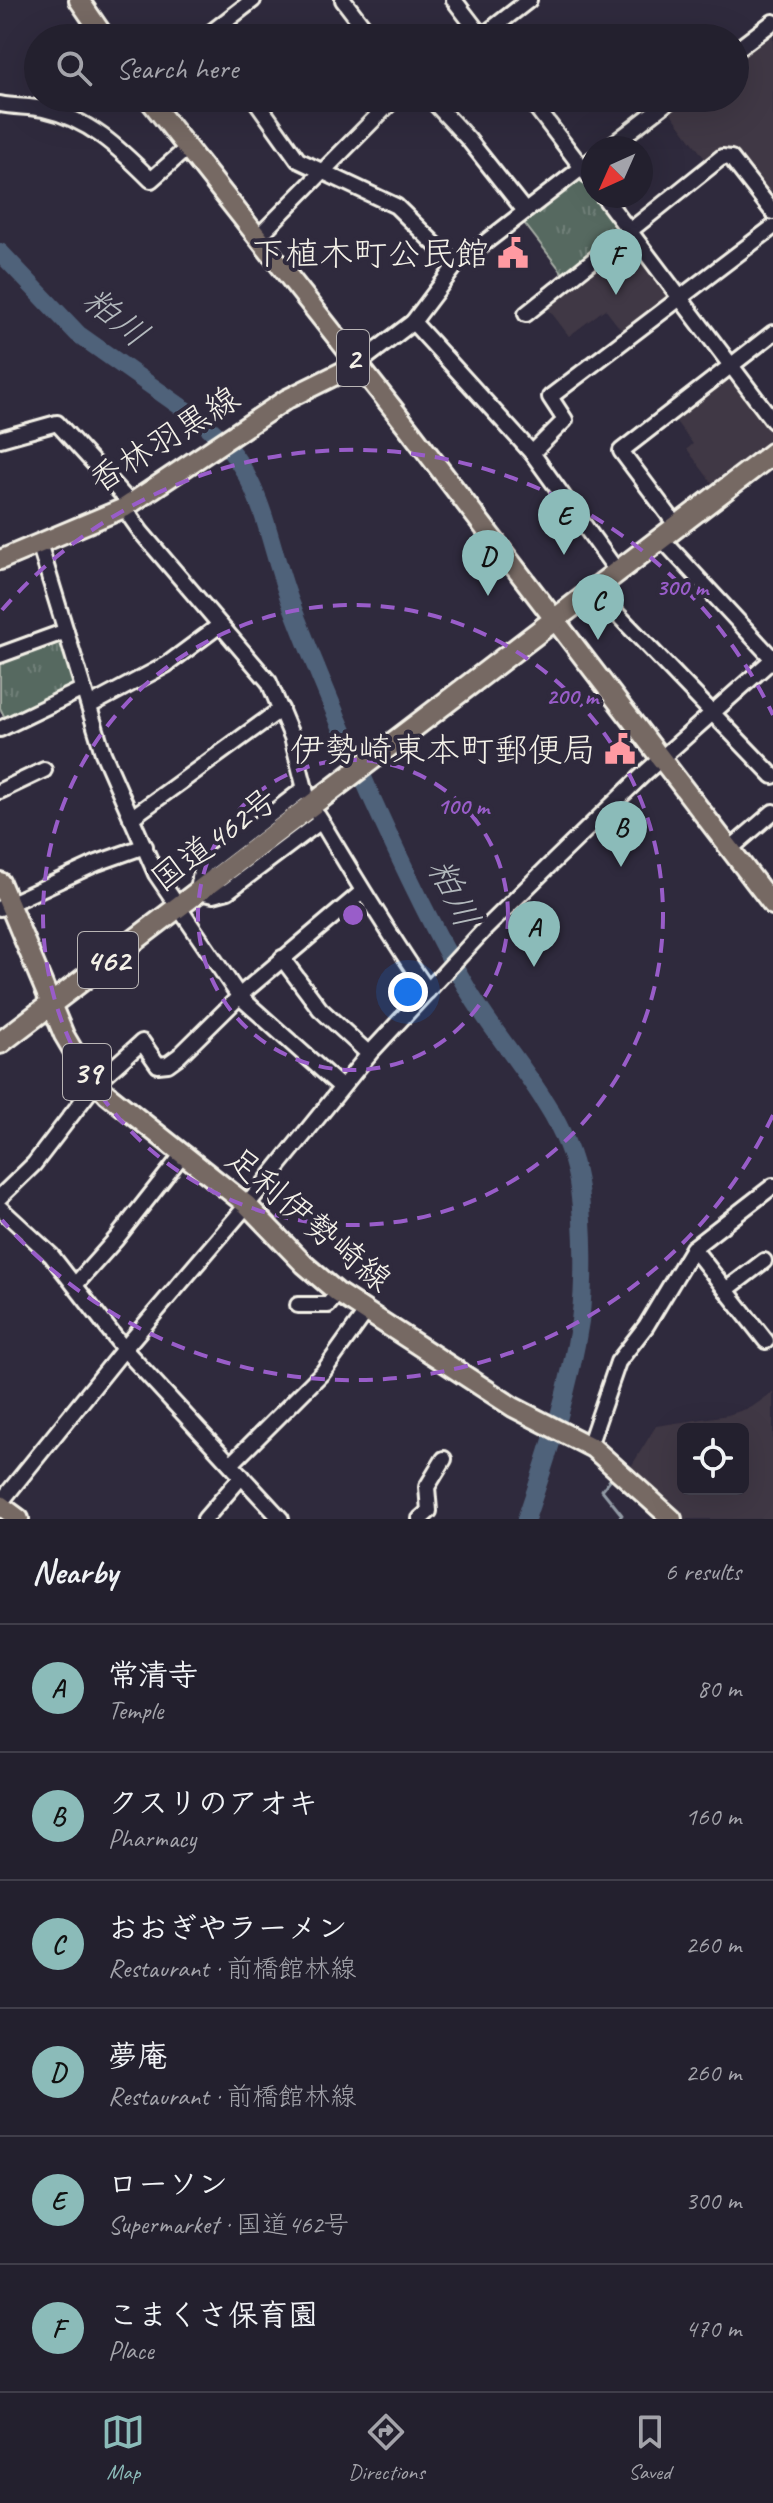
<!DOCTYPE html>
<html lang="en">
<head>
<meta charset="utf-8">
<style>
	body { margin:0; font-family:Caveat,"Klee One",sans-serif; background:#2b2836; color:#f1f3f6 }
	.controls { position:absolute; right:24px; bottom:24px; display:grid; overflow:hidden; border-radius:12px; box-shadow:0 8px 32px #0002 }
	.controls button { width:72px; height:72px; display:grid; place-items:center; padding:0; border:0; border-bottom:2px solid #403e4a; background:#23202e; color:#f1f3f6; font:40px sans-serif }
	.compass { position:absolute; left:581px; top:136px; width:72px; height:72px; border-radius:50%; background:#23202e; box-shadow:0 8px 32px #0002; rotate:225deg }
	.you { position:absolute; left:408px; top:992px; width:28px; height:28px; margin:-20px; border:6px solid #fff; border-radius:50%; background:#1a73e8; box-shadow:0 0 0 12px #1a73e833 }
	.badge { display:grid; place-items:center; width:52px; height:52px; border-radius:50%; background:#8bbbb9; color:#111; font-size:26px; font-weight:700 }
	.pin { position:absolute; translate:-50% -66px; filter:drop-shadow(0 2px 4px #0008) }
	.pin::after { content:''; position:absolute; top:42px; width:28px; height:24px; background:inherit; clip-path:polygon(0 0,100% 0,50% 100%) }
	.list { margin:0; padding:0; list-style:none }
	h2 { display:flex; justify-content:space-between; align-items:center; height:104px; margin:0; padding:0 32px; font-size:34px }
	h2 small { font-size:26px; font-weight:400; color:#a3a3aa }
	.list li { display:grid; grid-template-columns:52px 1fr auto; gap:24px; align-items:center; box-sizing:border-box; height:128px; padding:0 32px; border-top:2px solid #403e4a }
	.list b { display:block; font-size:30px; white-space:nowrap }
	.list p { margin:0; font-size:26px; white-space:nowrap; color:#a3a3aa }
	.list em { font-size:26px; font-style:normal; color:#a3a3aa }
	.icon { flex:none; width:44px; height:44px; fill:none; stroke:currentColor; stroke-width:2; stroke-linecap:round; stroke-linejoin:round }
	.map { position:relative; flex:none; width:773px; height:1519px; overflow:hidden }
	.search { position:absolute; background:#23202e; box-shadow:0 8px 32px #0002; left:24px; right:24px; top:24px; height:88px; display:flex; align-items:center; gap:20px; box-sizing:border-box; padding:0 28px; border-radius:44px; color:#a3a3aa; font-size:30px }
	.sheet { height:872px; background:#23202e }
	nav { display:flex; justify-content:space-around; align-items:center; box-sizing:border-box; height:112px; border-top:2px solid #403e4a; background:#23202e; font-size:22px; color:#a3a3aa }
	nav a { display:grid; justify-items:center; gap:4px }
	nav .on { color:#8bbbb9 }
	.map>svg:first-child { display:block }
	.built { fill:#403844; fill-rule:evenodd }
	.park { fill:url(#park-tufts); stroke:#a6ada4; stroke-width:2 }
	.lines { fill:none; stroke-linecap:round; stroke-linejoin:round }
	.stream { stroke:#929ba6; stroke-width:3 }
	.river { stroke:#50627a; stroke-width:18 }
	.minor-casing { stroke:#f4f1e8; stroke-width:20 }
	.major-casing { stroke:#f4f1e8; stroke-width:24 }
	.highway-casing { stroke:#f4f1e8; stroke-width:26 }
	.minor { stroke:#2f2a3d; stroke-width:14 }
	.major { stroke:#766964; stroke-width:18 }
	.highway { stroke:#766964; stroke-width:20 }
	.ring { fill:none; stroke:#995dc9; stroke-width:4; stroke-dasharray:14 10 }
	.labels { text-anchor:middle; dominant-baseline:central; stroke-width:8; stroke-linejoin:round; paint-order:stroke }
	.shield { fill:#2f2a3d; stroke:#b9b5b5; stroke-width:2 }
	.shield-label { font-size:32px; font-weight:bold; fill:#f4f1e8 }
	.poi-label { font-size:34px; fill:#f4f1e8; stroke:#2f2a3d; text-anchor:end }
	.street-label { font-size:34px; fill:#f4f1e8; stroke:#2f2a3d }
	.water-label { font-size:36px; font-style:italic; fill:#b2b8bc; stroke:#2f2a3d }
	.centre { fill:#995dc9; stroke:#2f2a3d; stroke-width:4 }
	.ring-label { font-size:24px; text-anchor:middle; font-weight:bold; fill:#995dc9; stroke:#2f2a3d; stroke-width:8; stroke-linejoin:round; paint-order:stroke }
</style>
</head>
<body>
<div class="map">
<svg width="773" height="1519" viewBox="0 0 773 1519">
	<defs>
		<pattern id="park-tufts" width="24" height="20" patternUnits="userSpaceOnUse" patternTransform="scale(2)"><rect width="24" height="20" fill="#576961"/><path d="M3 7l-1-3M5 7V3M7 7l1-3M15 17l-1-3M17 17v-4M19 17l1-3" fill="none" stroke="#707f78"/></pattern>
	</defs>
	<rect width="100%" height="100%" fill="#2f2a3d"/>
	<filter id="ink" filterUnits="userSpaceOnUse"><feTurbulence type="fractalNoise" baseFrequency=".0125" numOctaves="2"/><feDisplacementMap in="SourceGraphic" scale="16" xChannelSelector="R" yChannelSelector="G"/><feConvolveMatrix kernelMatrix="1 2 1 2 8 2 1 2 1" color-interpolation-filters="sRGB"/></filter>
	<g filter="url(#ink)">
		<g class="built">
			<path d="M773,29V208L731,155L709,164L667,108L681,98H735V57Z"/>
			<path d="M627,239L672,299L625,335L605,309L569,336L544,303Z"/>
			<path d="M727,373L733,374L773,427V437L712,483L687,449L693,444L671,415Z"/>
			<path d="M773,1392V1519H681L629,1470L656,1426L728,1415L752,1407ZM683,1429H743V1489H683Z"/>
		</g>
		<g class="park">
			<path d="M578,178H581L621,231L565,276L521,219Z"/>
			<path d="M58,638L63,640L76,682L73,688L7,722L0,708V659Z"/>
		</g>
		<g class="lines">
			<path class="stream" d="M613,1476L602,1490L622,1515L618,1519"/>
			<path class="river" d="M0,252L78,334L201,421C264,472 264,531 290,601C315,667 343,732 371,796C400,860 430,924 465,985C502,1051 569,1110 579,1189C584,1227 585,1283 580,1321C570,1388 548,1455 526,1519"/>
			<defs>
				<g id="minor">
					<path d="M343,0L372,38"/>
					<path d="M454,0L483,38"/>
					<path d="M204,38L253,0"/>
					<path d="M480,38L529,0"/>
					<path d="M735,51L773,22"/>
					<path d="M254,98L298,160L396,206L456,265"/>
					<path d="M430,98L468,139L525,211"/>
					<path d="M529,98L593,182"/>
					<path d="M0,104C14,107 29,106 43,109C89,119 119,148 151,180L186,149"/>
					<path d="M608,148L673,98"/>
					<path d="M603,196L773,421"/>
					<path d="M257,238L395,98"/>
					<path d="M526,314L722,157L731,158L773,212"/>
					<path d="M413,322L532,453L617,571"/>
					<path d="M358,364L413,322L456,265L593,159"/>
					<path d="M0,439L57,423L131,504"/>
					<path d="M532,453L565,420L550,397L773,227"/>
					<path d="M124,508L141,532L269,682L292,737L306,793"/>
					<path d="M677,526L621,451L773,333"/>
					<path d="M661,538L773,659"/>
					<path d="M39,543L103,753L156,874L239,996L341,1087"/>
					<path d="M593,589L773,776"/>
					<path d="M0,655L66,631"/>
					<path d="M89,706L166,665L220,625"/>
					<path d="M0,729L83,689"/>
					<path d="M305,788L206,864L201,870L198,892L213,895L228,891L321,821"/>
					<path d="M0,791L44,770"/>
					<path d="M318,816C353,875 389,934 428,991"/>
					<path d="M131,818L281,709"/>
					<path d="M730,849L773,812"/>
					<path d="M0,908L97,863L145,846"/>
					<path d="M282,958L320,1009L369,1054"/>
					<path d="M0,1197L34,1164L96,1083L142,1042L158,1065L168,1064L179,1056L246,990L362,892"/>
					<path d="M0,1208L51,1255L124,1349L281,1519"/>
					<path d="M693,1248L766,1341"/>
					<path d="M75,1285L116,1239L182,1155"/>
					<path d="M726,1290L764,1261"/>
					<path d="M298,1305H328L338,1293"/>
					<path d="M589,1446L618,1362L646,1326L693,1248L773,1186"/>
					<path d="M231,1464L323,1372L366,1312"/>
					<path d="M0,1503L124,1349L247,1205L369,1054L484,930L555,860L646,772L773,659"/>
					<path d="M205,1519L242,1476"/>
					<path d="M420,1519L429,1511L427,1487L444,1459"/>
				</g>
				<g id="major">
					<path d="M79,0L105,38"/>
					<path d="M148,98L409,429L773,905"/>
					<path d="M0,560L124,508L287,399L358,364"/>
					<path d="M0,882L64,1035L84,1069L107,1094L247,1205L304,1264L338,1293L513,1407L593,1448L672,1519"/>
					<path d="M0,1505L19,1519"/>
				</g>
				<path id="highway" d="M0,1043L773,453"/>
			</defs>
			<use href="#minor" class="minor-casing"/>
			<use href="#major" class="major-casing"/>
			<use href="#highway" class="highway-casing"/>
			<use href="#minor" class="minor"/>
			<use href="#major" class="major"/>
			<use href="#highway" class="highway"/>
		</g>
	</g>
	<g class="ring">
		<circle cx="353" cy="915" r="155"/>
		<circle cx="353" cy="915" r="310"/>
		<path d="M773 1115A465 465 0 0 1 2 1220M2 610A465 465 0 0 1 773 715"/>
	</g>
	<defs>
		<symbol id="civic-bare" viewBox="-9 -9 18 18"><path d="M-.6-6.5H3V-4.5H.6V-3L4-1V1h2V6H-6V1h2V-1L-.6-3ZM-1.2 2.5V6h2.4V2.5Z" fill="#ff9aa2" stroke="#2f2a3d" stroke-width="2.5" paint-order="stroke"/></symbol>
	</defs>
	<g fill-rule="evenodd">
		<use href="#civic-bare" x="491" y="231" width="44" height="44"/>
		<use href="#civic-bare" x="598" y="727" width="44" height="44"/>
	</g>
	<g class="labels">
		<g class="shield">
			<rect x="337" y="330" width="32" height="56" rx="6"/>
			<rect x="78" y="932" width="60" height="56" rx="6"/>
			<rect x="63" y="1044" width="48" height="56" rx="6"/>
		</g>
		<g class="shield-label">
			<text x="353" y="358">2</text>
			<text x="108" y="960">462</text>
			<text x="87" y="1072">39</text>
		</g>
		<g class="poi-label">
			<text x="489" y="253">下植木町公民館</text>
			<text x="596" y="749">伊勢崎東本町郵便局</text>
		</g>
		<g class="street-label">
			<text transform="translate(164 439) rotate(-32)">香林羽黒線</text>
			<text transform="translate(214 839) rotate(-37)">国道462号</text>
			<text transform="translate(309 1219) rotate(40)">足利伊勢崎線</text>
		</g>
		<g class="water-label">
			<text transform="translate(116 317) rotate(39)">粕川</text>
			<text transform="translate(454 893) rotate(64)">粕川</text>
		</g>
	</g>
	<circle cx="353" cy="915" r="12" class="centre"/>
	<g class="ring-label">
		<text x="682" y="595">300 m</text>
		<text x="572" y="704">200 m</text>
		<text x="463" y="814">100 m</text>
	</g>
</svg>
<div class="controls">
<button><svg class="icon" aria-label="locate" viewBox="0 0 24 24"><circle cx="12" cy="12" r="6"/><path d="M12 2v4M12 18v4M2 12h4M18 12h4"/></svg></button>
</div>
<svg class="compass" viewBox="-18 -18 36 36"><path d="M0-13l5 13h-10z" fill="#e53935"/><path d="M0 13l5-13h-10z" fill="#a3a3aa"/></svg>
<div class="you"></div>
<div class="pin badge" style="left:534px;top:967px">A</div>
<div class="pin badge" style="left:621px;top:867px">B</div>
<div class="pin badge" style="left:598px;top:640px">C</div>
<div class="pin badge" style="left:488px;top:596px">D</div>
<div class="pin badge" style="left:564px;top:555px">E</div>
<div class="pin badge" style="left:616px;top:295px">F</div>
<div class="search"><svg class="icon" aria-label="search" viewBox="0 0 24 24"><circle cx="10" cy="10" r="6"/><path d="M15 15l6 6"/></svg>Search here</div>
</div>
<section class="sheet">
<h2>Nearby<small>6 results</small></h2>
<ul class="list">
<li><span class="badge">A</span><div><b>常清寺</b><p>Temple</p></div><em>80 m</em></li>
<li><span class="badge">B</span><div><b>クスリのアオキ</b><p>Pharmacy</p></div><em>160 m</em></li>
<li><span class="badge">C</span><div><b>おおぎやラーメン</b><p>Restaurant · 前橋館林線</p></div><em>260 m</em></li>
<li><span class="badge">D</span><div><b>夢庵</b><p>Restaurant · 前橋館林線</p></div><em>260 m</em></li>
<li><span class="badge">E</span><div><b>ローソン</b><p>Supermarket · 国道462号</p></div><em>300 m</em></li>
<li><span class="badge">F</span><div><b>こまくさ保育園</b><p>Place</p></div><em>470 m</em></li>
</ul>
</section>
<nav>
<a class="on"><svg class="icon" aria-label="map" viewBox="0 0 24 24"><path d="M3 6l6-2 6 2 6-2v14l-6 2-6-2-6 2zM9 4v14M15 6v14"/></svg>Map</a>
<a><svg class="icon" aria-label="directions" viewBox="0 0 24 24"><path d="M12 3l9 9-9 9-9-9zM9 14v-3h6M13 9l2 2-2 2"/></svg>Directions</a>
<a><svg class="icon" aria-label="saved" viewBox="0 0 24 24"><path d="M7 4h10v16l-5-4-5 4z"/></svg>Saved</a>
</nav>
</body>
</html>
